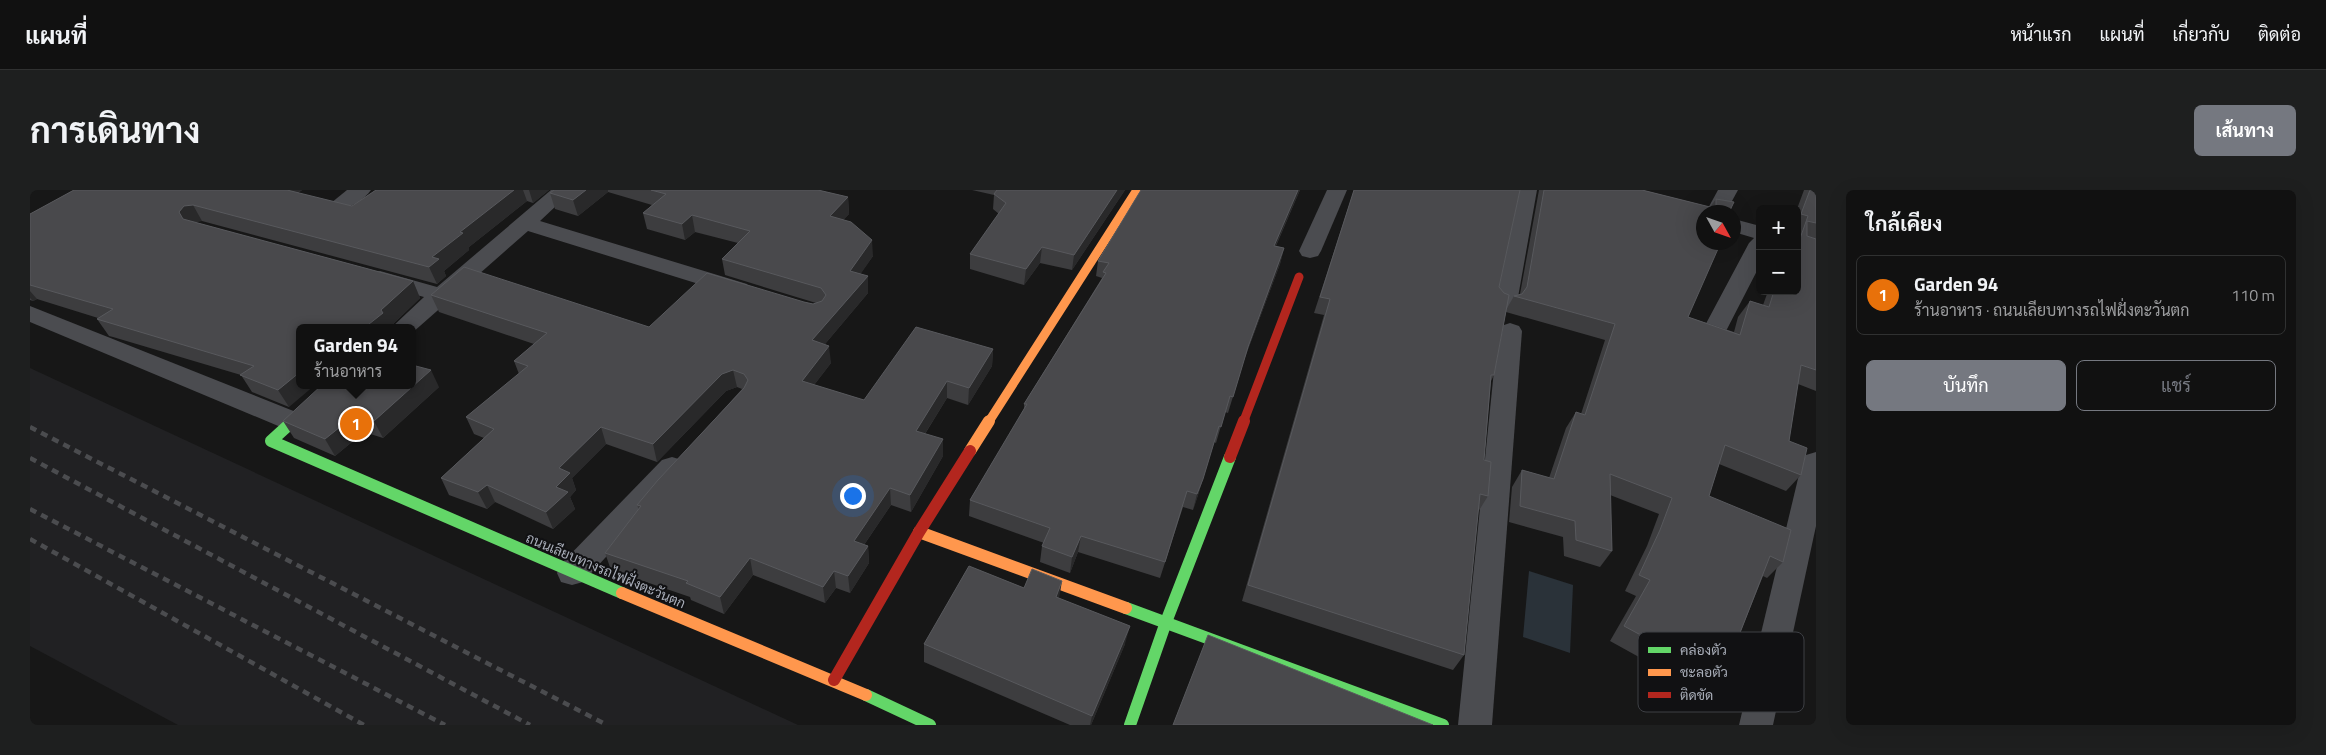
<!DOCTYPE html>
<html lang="th">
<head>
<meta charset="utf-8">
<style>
	body { margin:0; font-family:"Titillium Web",Sarabun,sans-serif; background:#1e1f1f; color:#f1f3f6 }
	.controls { position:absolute; right:15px; top:15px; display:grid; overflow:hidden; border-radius:8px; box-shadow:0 5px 20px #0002 }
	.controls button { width:45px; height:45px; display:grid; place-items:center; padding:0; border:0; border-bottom:1px solid #303131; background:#111; color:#f1f3f6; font:25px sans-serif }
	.compass { position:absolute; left:1666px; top:15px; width:45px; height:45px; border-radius:50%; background:#111; box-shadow:0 5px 20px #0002; rotate:130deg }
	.you { position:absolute; left:822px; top:305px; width:18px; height:18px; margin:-12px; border:4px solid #fff; border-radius:50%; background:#1a73e8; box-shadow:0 0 0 8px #1a73e833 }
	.badge { display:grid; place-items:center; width:32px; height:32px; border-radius:50%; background:#757880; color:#fff; font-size:16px; font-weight:700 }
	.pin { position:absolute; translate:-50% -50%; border:2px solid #fff; box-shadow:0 1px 5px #0006 }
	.popup { position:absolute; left:266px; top:134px; width:120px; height:65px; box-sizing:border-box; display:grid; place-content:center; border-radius:8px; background:#111; filter:drop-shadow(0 1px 4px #0005); font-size:16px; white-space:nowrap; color:#9c9d9f }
	.popup b { font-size:19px; color:#f1f3f6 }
	.popup::after { content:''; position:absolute; left:50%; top:100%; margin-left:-10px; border:10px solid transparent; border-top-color:#111 }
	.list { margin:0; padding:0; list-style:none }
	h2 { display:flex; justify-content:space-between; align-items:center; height:65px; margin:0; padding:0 20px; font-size:21px }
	h2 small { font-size:16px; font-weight:400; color:#9c9d9f }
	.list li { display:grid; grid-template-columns:32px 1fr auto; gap:15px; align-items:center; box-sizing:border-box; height:80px; margin:0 10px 10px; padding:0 10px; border:1px solid #303131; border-radius:8px }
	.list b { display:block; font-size:19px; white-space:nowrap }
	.list p { margin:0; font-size:16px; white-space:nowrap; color:#9c9d9f }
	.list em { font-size:16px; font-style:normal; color:#9c9d9f }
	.actions { display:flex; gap:10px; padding:15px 20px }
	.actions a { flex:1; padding:11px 0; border:1px solid #757880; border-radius:8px; text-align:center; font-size:18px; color:#757880 }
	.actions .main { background:#757880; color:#fff }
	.map { position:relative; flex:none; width:1786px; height:535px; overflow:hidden; border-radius:8px }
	header { display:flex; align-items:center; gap:30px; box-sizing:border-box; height:70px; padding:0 25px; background:#111; border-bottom:1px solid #303131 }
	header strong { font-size:24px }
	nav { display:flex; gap:28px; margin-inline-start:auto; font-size:18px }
	.intro { display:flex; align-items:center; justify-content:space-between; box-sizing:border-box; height:120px; padding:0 30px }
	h1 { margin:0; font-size:35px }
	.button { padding:12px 22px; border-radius:8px; background:#757880; color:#fff; font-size:18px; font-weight:700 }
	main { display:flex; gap:30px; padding:0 30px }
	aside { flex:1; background:#111; border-radius:8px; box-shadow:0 5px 20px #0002 }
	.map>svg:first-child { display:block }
	.built { fill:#212123 }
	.water { fill:#2a3239 }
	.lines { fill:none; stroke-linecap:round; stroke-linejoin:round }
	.street { fill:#4b4c50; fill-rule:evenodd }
	.fast-far1 { stroke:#63d668; stroke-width:9 }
	.fast { stroke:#63d668; stroke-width:12 }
	.slow-far1 { stroke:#ff974d; stroke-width:9 }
	.slow { stroke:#ff974d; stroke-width:12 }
	.jam-far1 { stroke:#b3261e; stroke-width:9 }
	.jam { stroke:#b3261e; stroke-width:12 }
	.rail { stroke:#4b4c4f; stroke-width:4.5; stroke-dasharray:7 5.5; stroke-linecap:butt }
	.wall { fill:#3d3d3f }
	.shaded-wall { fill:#29292a }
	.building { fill:#49494c; stroke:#58595d }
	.labels { text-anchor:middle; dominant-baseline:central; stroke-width:4; stroke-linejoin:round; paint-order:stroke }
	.street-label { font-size:14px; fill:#a8adb8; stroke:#111113 }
	.key { fill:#111113; stroke:#3e4045; stroke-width:1 }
	.key-label { font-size:14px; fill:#a8adb8 }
</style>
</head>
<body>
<header>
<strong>แผนที่</strong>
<nav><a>หน้าแรก</a><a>แผนที่</a><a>เกี่ยวกับ</a><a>ติดต่อ</a></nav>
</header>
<div class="intro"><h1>การเดินทาง</h1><a class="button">เส้นทาง</a></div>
<main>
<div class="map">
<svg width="1786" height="535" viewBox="0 0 1786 535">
	<rect width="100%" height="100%" fill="#171717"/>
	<path class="built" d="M0,178L768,535H148L0,456Z"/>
	<path class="water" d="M1499,381L1543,395L1540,463L1493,447Z"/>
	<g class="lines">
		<g class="street">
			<path d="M317,0H341C333,11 317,21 304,17L301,13Z"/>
			<path d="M521,0H543L510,31L717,94L720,99L717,104L709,106L701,104L498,41L382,143V138H361L394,107L342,93L339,88L342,83L350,81L407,97Z"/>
			<path d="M1297,0H1317L1291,61L1288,66L1280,68L1272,66L1269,61Z"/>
			<path d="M1487,0H1507L1487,113L1483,118L1475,120L1467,118L1463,113Z"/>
			<path d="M1688,0H1708L1696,22H1676Z"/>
			<path d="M1704,29L1730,36V75L1695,143L1692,148L1683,151L1674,148L1671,143L1719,53L1724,48L1704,42Z"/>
			<path d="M0,116L271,224L275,231L271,238L262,240L253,238L0,132Z"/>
			<path d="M1480,133L1489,136L1492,141L1462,535H1428L1468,141L1471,136Z"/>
			<path d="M1786,262V336L1743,535H1709L1772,272L1776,265Z"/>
			<path d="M642,267L652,270L656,277L652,284L553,392L542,395L531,392L527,383L531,374L632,270Z"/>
		</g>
		<path class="fast-far1" d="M262,233L304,195"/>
		<g class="fast">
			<path d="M263,231L241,251L592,403"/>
			<path d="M1096,418L1413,535"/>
			<path d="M836,505L900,535"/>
			<path d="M1100,535L1136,432L1200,267"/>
		</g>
		<path class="slow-far1" d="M958,233L1107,0"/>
		<g class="slow">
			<path d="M940,261L959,231"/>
			<path d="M889,342L1096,418"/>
			<path d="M592,403L836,505"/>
		</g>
		<path class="jam-far1" d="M1213,233L1269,87"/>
		<g class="jam">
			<path d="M1200,267L1214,231"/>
			<path d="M804,490L889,342L940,261"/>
		</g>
		<g class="rail">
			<path d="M0,237L577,535"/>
			<path d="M0,268L500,535"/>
			<path d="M0,319L415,535"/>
			<path d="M0,349L334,535"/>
		</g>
	</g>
	<g class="wall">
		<path d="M44,0H272L268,3L322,16L346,0H519L503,13L497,11L439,57V60L414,81L416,86L407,94L172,31L164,32L383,91L390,108L360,137L270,138L259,217L222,202L211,185L83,147L79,146L67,129L68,128L7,109L3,111L0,110V24Z"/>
		<path d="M524,0H788L818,7L819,24L813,30L843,66L830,84L838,86V103L795,154L801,173L784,195L834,210L963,159L962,176L938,215L917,208L895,244L913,266L881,322L861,315L834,355L838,356L839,373L820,403L806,398L795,413L723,385L694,424L661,410L660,407L581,380L575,363L609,320L607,315L712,199L707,197L696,201L627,272L576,254L542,288L546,300L540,307L545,319L523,339L465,312L457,319L419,305L411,288L454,248L444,244L436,227L489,184L484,171L504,154L409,122L401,105L619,137L774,112L783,114L786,113L695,85L692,69L708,53L665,42L655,50L617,39L613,23L622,15L578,2L548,26L525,19L520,3Z"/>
		<path d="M942,0H1095L1042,80L1010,73L994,95L940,79V64L969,24L963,19L964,5Z"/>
		<path d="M1111,0H1270L1246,56L1254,58L1250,74L1214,170L1198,223L1195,222L1186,253L1184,252L1168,305L1163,320L1153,317L1130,388L1048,362L1040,383L1010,372L1012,356L1014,353L939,326L940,310L994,220V214L1072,88L1066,86L1068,71Z"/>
		<path d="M1324,0H1490L1469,97L1476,120L1484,106L1490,104L1509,0H1612L1680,17L1686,9L1704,12L1658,127L1704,142L1708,127L1720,111L1733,115L1737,104L1739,101H1767V19L1774,0H1786V201L1768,194L1759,251L1771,285L1756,301L1689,274L1679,306L1753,372L1737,388L1733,386L1706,453L1709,498L1692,513L1580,451L1606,406L1595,401L1617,356L1629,324L1580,305L1582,361L1570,377L1534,366L1533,347L1479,332L1482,297L1492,280L1519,288L1536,238L1546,222L1551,224L1575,150L1476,122L1464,185L1461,191L1454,270L1458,306L1448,322L1434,465L1423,480L1212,411L1294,125L1284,123Z"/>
		<path d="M409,197L353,248L334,242L305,266L264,248L253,231Z"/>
		<path d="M994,398L1029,408L1095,454L1061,535H1040L894,472V454Z"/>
	</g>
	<g class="shaded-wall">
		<path d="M245,0H272L252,13Z"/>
		<path d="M484,0H493L497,11L439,57V60L414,81L416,86L407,94L399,77L402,67L430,42Z"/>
		<path d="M499,0H519L503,13Z"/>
		<path d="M556,0H578V2L548,26L543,10Z"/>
		<path d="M1087,0H1095L1042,80L1044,65Z"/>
		<path d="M1268,0H1270L1239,71L1244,56Z"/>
		<path d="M818,7L819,24L802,43L800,26Z"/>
		<path d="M163,15L172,31L164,32L153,29L149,22L154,16Z"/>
		<path d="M662,25L665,42L655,50L652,34Z"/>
		<path d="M842,50L843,66L821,98L820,81Z"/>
		<path d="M1012,57L1010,73L994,95L996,79Z"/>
		<path d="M1254,58L1250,74L1213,173L1218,157Z"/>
		<path d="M838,86V103L784,167L782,150Z"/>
		<path d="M383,91L390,108L360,137V138H334L351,120Z"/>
		<path d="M0,101L7,109L3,111L0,108Z"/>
		<path d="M799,156L801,173L774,208L772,191Z"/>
		<path d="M963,159L962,176L938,215L939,198Z"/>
		<path d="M401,180L409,197L353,248L344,231Z"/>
		<path d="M703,180L707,197L696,201L627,272L623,254L692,184Z"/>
		<path d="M270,182V195H285L259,217L248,200Z"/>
		<path d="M917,191V208L886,258V241Z"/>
		<path d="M325,225L334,242L305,266L295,249Z"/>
		<path d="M571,237L576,254L542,288L546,300L540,307L545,319L523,339L516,322L526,297L529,278Z"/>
		<path d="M913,249V266L881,322L880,305Z"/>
		<path d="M1173,289L1168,305L1163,320L1167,304Z"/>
		<path d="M457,295L465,312L457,319L448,302Z"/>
		<path d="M860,298L861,315L825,368L824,351Z"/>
		<path d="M1051,346L1048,362L1040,383L1042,367Z"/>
		<path d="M838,356L839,373L820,403L818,386Z"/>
		<path d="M720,368L723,385L694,424L690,407Z"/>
		<path d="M804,381L806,398L795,413L793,397Z"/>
		<path d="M1032,391L1029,409L1026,407Z"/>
		<path d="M1100,436L1095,454L1061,535H1060L1062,526Z"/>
	</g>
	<g class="building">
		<path d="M44,0H257L322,16L346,0H484L430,42L433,43L402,67L409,69L399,77L163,15L154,16L149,22L153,29L383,91L351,120L353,123L334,138H270V182L248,200L210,185L224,176L70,130L67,129L83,119L0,95V24Z"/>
		<path d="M524,0H556L543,10L520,3Z"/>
		<path d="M621,0H788L818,7L800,26L821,32L842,50L820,81L838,86L782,150L799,156L772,191L834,210L886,137L963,159L939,198L917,191L886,241L913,249L880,305L860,298L824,351L838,356L818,386L804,381L793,397L720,368L690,407L656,393L658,391L575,363L611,316L607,315L628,290L714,198L718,190L714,184L703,180L692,184L623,254L571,237L529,278L540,283L526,297L538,302L516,322L457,295L448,302L411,288L464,239L436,227L498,176L484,171L517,143L401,105L434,77L619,137L677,83L774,112L783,114L792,111L796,105L791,98L692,69L720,41L662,25L652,34L613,23L636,4Z"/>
		<path d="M967,0H1087L1044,65L1012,57L996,79L940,64L976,13L964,4Z"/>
		<path d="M1111,0H1268L1244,56L1254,58L1218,157L1203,207L1200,206L1191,237L1189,236L1173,289L1167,304L1157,301L1135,372L1051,346L1042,367L1012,356L1020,338L940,310L997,214H994L1076,83L1073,82L1079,73L1068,71Z"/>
		<path d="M1324,0H1490L1469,97L1474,103L1479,105L1464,185H1461L1454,270L1461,272L1458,306L1450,304L1434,465L1218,395L1300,109L1290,107Z"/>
		<path d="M1514,0H1612L1684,18L1686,17V9L1704,12L1699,22H1674V52H1691L1658,127L1710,145L1720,111L1739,117L1744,101H1767V57L1778,26L1771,24L1780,0H1786V33L1777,31V46L1786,49V180L1771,175L1759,251L1777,258L1771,285L1695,255L1679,306L1761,340L1753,372L1740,366L1706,453L1725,463L1709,498L1594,436L1620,390L1609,385L1630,340L1642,308L1580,284L1582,361L1546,350L1545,331L1490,316L1492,280L1524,289L1546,222L1555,225L1585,134L1484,106L1492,104L1497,97Z"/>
		<path d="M382,175L401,180L344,231L325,225L295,249L253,231L292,195H382Z"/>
		<path d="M939,376L994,398L1002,379L1032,391L1026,407L1100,436L1062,526L894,454Z"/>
		<path d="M1178,445L1403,535H1143Z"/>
	</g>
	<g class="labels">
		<g class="street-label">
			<text transform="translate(576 380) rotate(23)">ถนนเลียบทางรถไฟฝั่งตะวันตก</text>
		</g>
	</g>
	<rect x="1608" y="442" width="166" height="80" rx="8" class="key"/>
	<rect x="1618" y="457" width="23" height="6" fill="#63d668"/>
	<rect x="1618" y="479" width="23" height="7" fill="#ff974d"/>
	<rect x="1618" y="502" width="23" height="6" fill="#b3261e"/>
	<g class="key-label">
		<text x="1650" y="465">คล่องตัว</text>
		<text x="1650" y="487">ชะลอตัว</text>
		<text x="1650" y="510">ติดขัด</text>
	</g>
</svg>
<div class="controls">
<button>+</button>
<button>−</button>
</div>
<svg class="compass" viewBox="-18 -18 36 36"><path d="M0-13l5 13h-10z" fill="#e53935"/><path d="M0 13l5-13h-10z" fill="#9c9d9f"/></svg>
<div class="you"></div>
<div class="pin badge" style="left:326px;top:234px;background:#e8710a">1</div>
<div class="popup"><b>Garden 94</b>ร้านอาหาร</div>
</div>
<aside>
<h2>ใกล้เคียง<small></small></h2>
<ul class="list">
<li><span class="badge" style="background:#e8710a">1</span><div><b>Garden 94</b><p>ร้านอาหาร · ถนนเลียบทางรถไฟฝั่งตะวันตก</p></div><em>110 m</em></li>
</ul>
<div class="actions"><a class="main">บันทึก</a><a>แชร์</a></div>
</aside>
</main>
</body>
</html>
